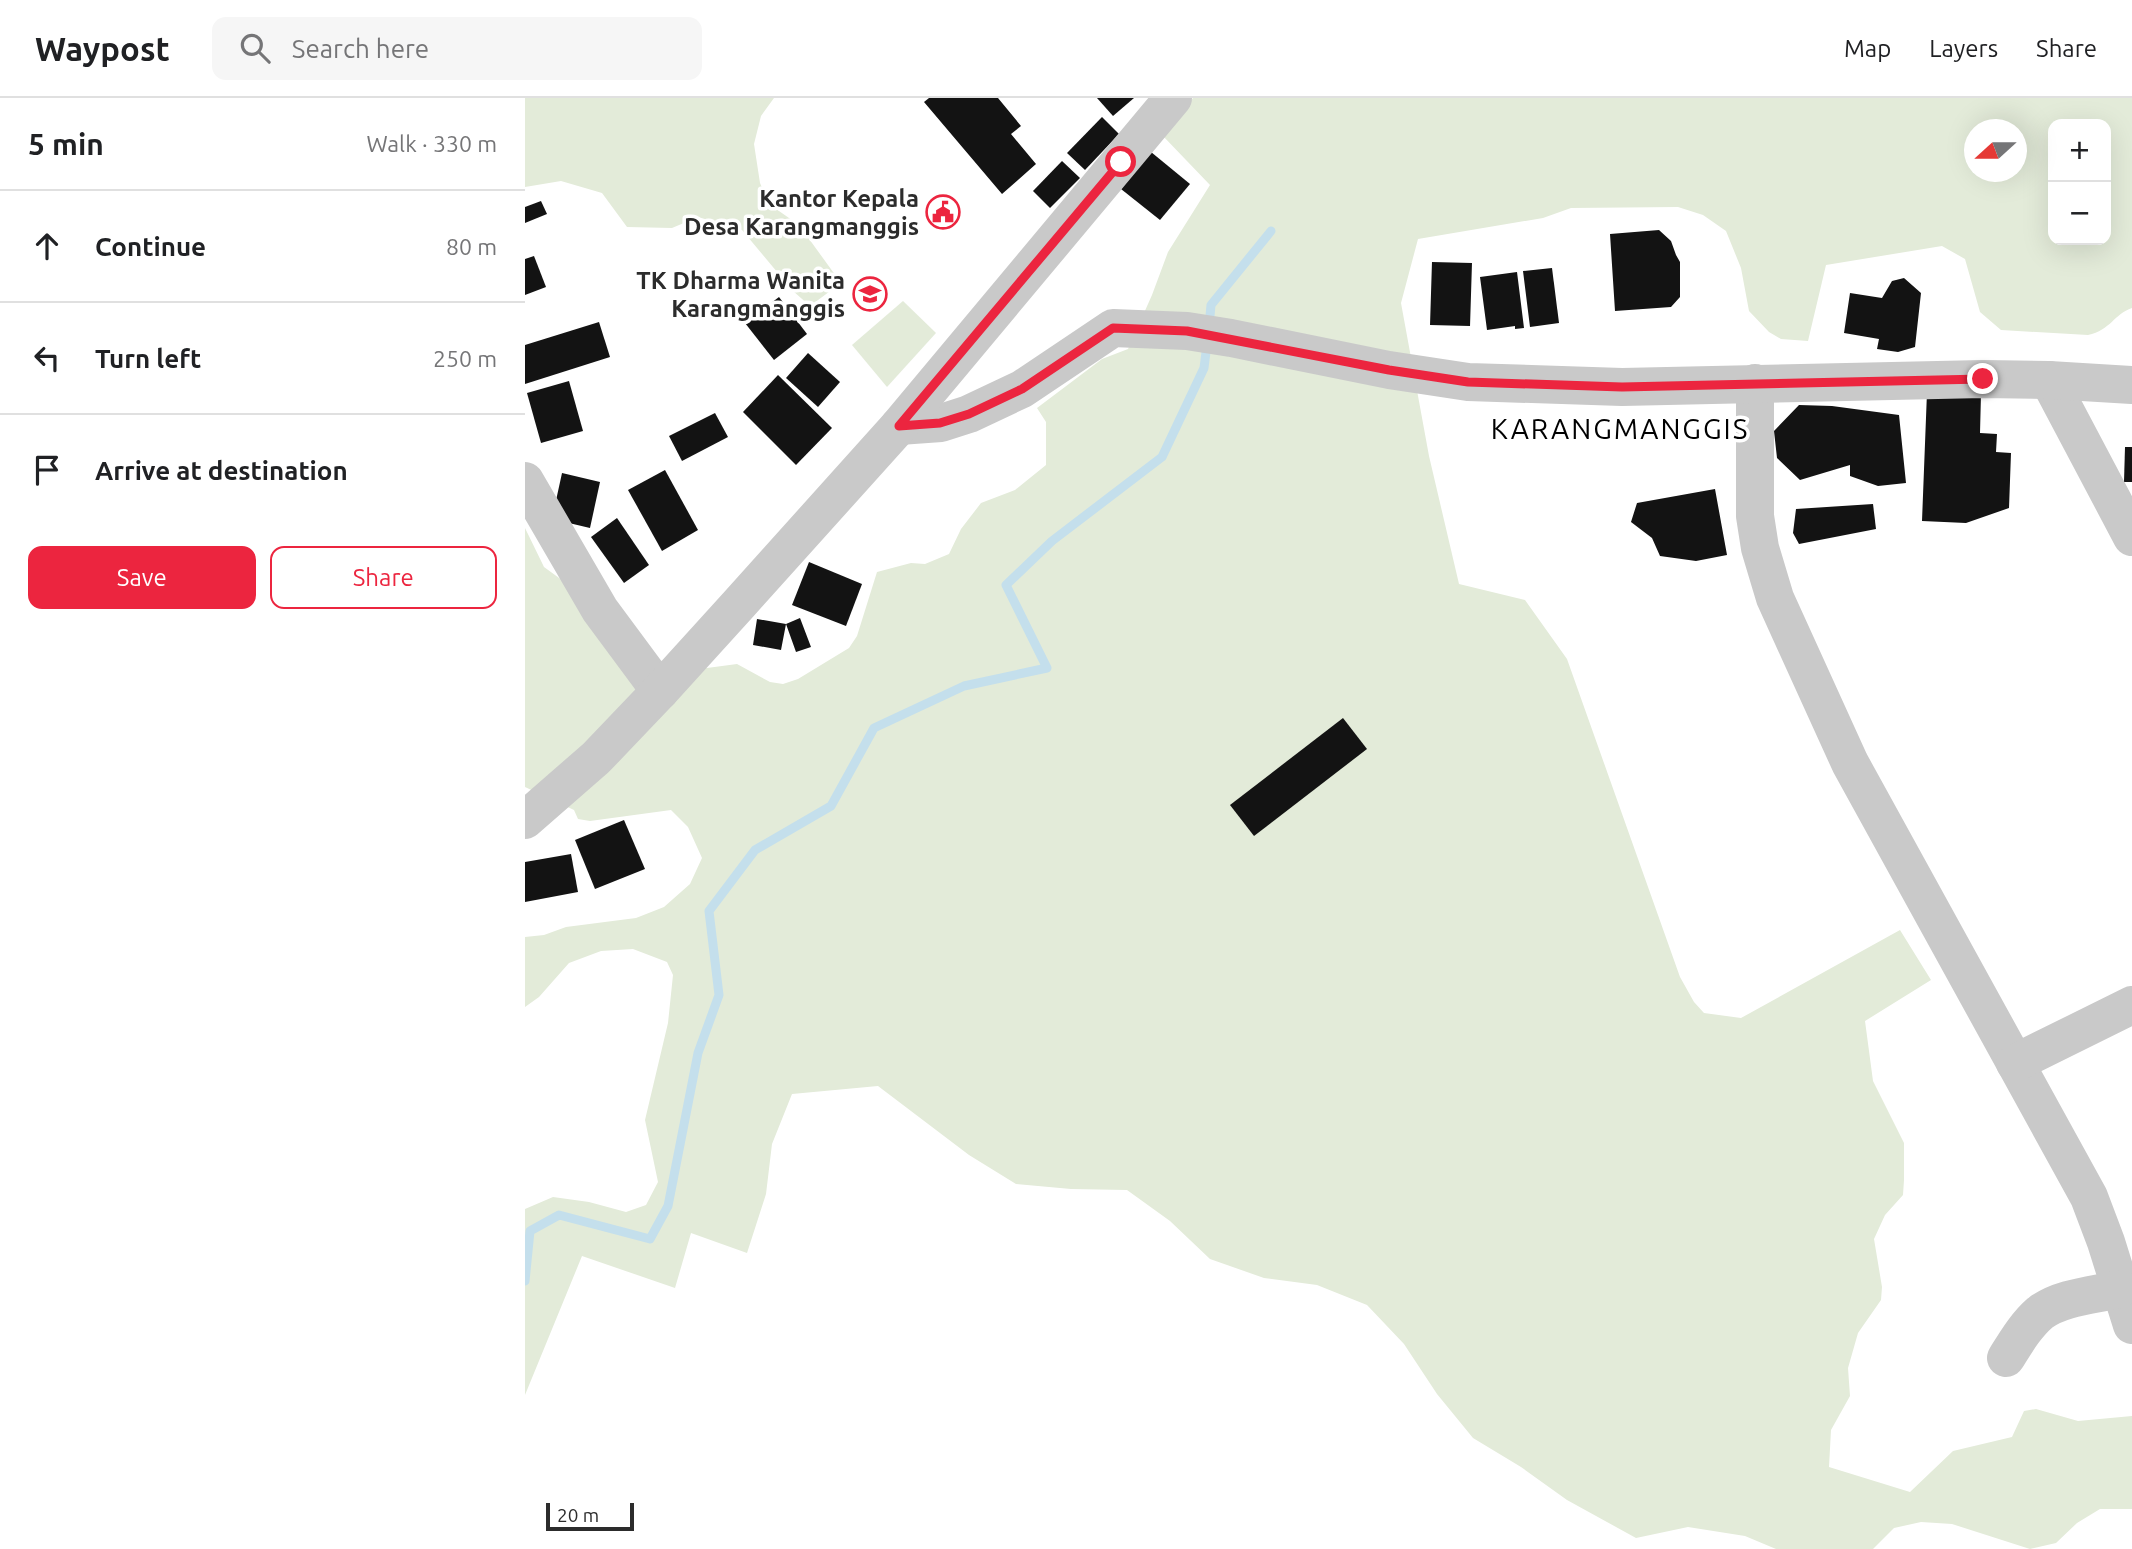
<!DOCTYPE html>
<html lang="en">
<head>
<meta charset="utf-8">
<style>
	body { margin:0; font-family:Ubuntu,sans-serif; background:#f6f6f6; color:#202124 }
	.controls { position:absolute; right:21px; top:21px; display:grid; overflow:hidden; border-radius:14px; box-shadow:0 7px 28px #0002 }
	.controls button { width:63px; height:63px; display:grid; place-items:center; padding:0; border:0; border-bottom:2px solid #e0e0e0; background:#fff; color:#202124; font:35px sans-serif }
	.compass { position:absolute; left:1439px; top:21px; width:63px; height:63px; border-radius:50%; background:#fff; box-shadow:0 7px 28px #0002; rotate:249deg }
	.scale { position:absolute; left:21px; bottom:18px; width:88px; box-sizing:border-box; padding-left:7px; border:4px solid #2c2c2c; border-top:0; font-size:19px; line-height:24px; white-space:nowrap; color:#2c2c2c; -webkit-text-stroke:5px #fff; paint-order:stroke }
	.stop { position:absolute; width:21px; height:21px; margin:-16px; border:5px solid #ec253f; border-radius:50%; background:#fff }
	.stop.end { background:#ec253f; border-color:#fff; box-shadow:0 2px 7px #0008 }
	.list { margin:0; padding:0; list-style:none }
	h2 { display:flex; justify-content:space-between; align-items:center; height:91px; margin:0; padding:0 28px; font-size:30px }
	h2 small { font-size:23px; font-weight:400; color:#757577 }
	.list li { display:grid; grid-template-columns:46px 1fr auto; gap:21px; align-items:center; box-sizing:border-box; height:112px; padding:0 28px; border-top:2px solid #e0e0e0 }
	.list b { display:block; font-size:26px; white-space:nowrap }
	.list em { font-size:23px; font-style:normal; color:#757577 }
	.actions { display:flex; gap:14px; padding:21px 28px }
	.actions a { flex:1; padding:16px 0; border:2px solid #ec253f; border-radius:14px; text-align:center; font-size:24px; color:#ec253f }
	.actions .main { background:#ec253f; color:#fff }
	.icon { flex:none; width:38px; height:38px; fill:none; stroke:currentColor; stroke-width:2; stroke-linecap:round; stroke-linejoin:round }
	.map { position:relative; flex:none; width:1607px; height:1451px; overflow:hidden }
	header { display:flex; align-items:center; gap:42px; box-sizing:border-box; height:98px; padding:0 35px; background:#fff; border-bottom:2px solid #e0e0e0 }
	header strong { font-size:33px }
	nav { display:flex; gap:38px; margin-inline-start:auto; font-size:24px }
	.search { width:490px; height:63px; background:#f6f6f6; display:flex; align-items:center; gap:18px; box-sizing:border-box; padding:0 24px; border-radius:14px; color:#757577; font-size:26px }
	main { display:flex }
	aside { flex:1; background:#fff }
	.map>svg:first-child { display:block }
	.green { fill:#e3ebd9; fill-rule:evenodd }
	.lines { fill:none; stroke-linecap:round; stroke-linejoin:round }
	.stream { stroke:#c4dfec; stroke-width:9 }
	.building { fill:#131313 }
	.minor { stroke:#c9c9c9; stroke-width:38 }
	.route { stroke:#ec253f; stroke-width:9 }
	.labels { text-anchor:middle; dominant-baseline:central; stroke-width:7; stroke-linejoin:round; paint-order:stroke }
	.poi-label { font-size:24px; font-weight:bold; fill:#2c2c2c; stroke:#fff; text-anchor:end }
	.quarter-label { font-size:28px; letter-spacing:2px; fill:#000; stroke:#fff }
</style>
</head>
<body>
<header>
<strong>Waypost</strong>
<div class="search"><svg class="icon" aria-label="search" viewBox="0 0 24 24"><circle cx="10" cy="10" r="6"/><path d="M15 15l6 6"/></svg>Search here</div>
<nav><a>Map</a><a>Layers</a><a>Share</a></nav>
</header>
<main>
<aside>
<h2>5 min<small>Walk · 330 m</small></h2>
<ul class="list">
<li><svg class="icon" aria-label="ahead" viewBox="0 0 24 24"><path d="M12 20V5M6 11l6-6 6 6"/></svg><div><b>Continue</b></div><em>80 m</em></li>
<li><svg class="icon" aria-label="left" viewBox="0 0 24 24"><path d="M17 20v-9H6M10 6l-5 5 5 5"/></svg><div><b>Turn left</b></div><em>250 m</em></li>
<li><svg class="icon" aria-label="arrive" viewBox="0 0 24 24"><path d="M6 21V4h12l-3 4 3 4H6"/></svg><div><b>Arrive at destination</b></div></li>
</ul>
<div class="actions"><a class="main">Save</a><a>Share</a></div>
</aside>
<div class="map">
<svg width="1607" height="1451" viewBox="0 0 1607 1451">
	<rect width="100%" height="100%" fill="#fff"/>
	<g class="green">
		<path d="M0,0H249L236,18L229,46L235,85L244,106L274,127L316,185L285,208L268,193L217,132L173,119L147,130L102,129L77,95L36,83L0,89Z"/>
		<path d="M668,0H1607V210C1589,216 1586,232 1563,237L1476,232L1455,214L1440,161L1417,148L1301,167L1283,243L1256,241L1244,234L1224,213L1216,170L1201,133L1178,117L1153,109L1046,110L1018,120L893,141L876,205L904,358L934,486L1000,502L1042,561L1155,879L1169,904L1179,915L1216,920L1375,832L1406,882L1340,923L1348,983L1379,1045V1082L1378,1097L1360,1117L1349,1141L1357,1189L1356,1202L1333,1235L1323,1270L1325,1298L1306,1332L1304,1369L1385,1394L1428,1353L1487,1339L1499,1313L1511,1311L1553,1323L1607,1318V1411H1575L1552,1425L1531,1445L1505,1451L1427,1426L1396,1424L1369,1430L1348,1451H1251L1220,1438L1163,1429L1111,1440L1042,1402L996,1369L948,1340L912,1296L879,1246L842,1207L792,1187L739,1180L685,1161L645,1123L602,1092L546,1091L491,1086L444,1057L353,988L267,996L247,1046L241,1096L222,1155L166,1135L150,1190L57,1158L0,1297V1111L28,1099L64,1104L101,1114L121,1107L133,1084L120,1022L143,925L148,877L142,864L108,851L76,853L44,865L14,899L0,909V839L19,837L41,829L111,820L139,809L165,786L177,760L163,729L146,712L65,723L53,721L49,712L0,689V430L19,469L41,485L86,555L182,570L212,566L245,584L258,586L273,581L324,550L332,538L352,474L386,465L400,466L424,456L436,431L456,405L490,392L521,367V324L512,310L577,261L603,251L627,197L643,154L685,87L637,37ZM1528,26H1581V142H1528ZM1450,32H1492V74H1450Z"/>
		<path d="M378,203L411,235L362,289L327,247Z"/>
	</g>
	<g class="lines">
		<g class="stream">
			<path d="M684,229L686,207L746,133"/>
			<path d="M0,1183L5,1133L34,1117L125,1141L143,1108L173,955L194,897L184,813L230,752L306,708L349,630L439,588L522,570L481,487L527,443L637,359L679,270L682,246"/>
		</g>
	</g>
	<g class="building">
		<path d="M404,0H473L496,28L486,36L511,66L477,96L399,4Z"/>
		<path d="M572,0H609L588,18Z"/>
		<path d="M577,19L594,36L560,72L542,55Z"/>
		<path d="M626,54L665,86L635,122L596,91Z"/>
		<path d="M537,63L555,80L525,110L508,93Z"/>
		<path d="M16,103L22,116L0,125V109Z"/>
		<path d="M1134,132L1146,143L1151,157L1155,164V199L1146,209L1090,213L1085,136Z"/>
		<path d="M9,158L21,189L0,197V161Z"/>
		<path d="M907,164L947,165L945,228L905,227Z"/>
		<path d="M1027,170L1034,225L1005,229L998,173Z"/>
		<path d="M992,174L999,230L990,231V228L962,232L955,179Z"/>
		<path d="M1379,180L1396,195L1390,249L1373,254L1352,251L1354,241L1319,235L1325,195L1357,200L1367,183Z"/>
		<path d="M254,199L282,236L249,262L220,225Z"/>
		<path d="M74,224L85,259L0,286V247Z"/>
		<path d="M283,255L315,284L293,309L261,280Z"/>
		<path d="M253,277L307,330L271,367L218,314Z"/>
		<path d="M44,283L58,333L16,345L2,295Z"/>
		<path d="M1402,294L1456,296L1455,335L1472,336L1471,354L1486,355L1484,410L1441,425L1397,423Z"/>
		<path d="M1274,307L1307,308L1374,317L1381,385L1353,388L1325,378V367L1275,382L1252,360L1249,333Z"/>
		<path d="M190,315L203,339L157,363L144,338Z"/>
		<path d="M1600,349H1607V384H1599Z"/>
		<path d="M140,372L173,432L137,453L103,392Z"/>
		<path d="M37,375L75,384L65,430L27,421Z"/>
		<path d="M1190,391L1202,457L1171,463L1135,458L1127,440L1106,424L1112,405Z"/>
		<path d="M1348,406L1351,431L1274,446L1268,435L1271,411Z"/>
		<path d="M92,420L124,467L99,485L66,439Z"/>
		<path d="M284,464L337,486L321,528L267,507Z"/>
		<path d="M275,520L286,549L271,554L261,526L256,552L228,547L232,521L261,526Z"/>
		<path d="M818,620L842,651L729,738L705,707Z"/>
		<path d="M99,722L120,771L70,791L50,742Z"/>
		<path d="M46,756L53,794L0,804V764Z"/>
	</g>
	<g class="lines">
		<g class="minor">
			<path d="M1524,282L1607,439"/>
			<path d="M1230,285V418L1235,450L1250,500L1325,665L1564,1099L1581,1144L1607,1227"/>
			<path d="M374,328L416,325L444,316L497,291L588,230L662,233L706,240L864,272L943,284L1097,289L1458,281L1524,282L1607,287"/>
			<path d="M0,383L75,512L135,593"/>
			<path d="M0,722L71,660L135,593L214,506L374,328L648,0"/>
			<path d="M1490,965L1607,907"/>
			<path d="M1481,1260C1491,1244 1501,1227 1515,1215C1536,1199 1570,1197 1595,1191"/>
		</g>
	</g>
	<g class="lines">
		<path class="route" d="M596,64L374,328L415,325L444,316L497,291L588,230L662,233L864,272L943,284L1097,289L1458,281"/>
	</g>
	<defs>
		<symbol id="civic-ring" viewBox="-11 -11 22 22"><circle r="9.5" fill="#fff" stroke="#ec253f" stroke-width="1.5"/><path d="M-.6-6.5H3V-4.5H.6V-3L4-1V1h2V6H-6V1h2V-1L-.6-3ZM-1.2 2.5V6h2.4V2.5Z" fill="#ec253f"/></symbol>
		<symbol id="school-ring" viewBox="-11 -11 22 22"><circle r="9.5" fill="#fff" stroke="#ec253f" stroke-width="1.5"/><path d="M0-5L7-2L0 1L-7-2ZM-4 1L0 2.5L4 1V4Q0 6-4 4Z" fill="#ec253f"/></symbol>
	</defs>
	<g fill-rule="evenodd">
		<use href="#civic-ring" x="399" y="95" width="38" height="38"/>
		<use href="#school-ring" x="326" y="177" width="38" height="38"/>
	</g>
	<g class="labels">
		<g class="poi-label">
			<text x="394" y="100">Kantor Kepala<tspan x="394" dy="28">Desa Karangmanggis</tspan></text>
			<text x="320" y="182">TK Dharma Wanita<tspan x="320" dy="28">Karangmanggis</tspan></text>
		</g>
		<g class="quarter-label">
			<text x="1095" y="330">KARANGMANGGIS</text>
		</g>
	</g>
</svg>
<div class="controls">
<button>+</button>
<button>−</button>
</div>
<svg class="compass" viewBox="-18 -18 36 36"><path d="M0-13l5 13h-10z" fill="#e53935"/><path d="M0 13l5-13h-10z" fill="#757577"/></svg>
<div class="scale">20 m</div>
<div class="stop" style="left:596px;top:64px"></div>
<div class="stop end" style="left:1458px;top:281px"></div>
</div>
</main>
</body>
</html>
